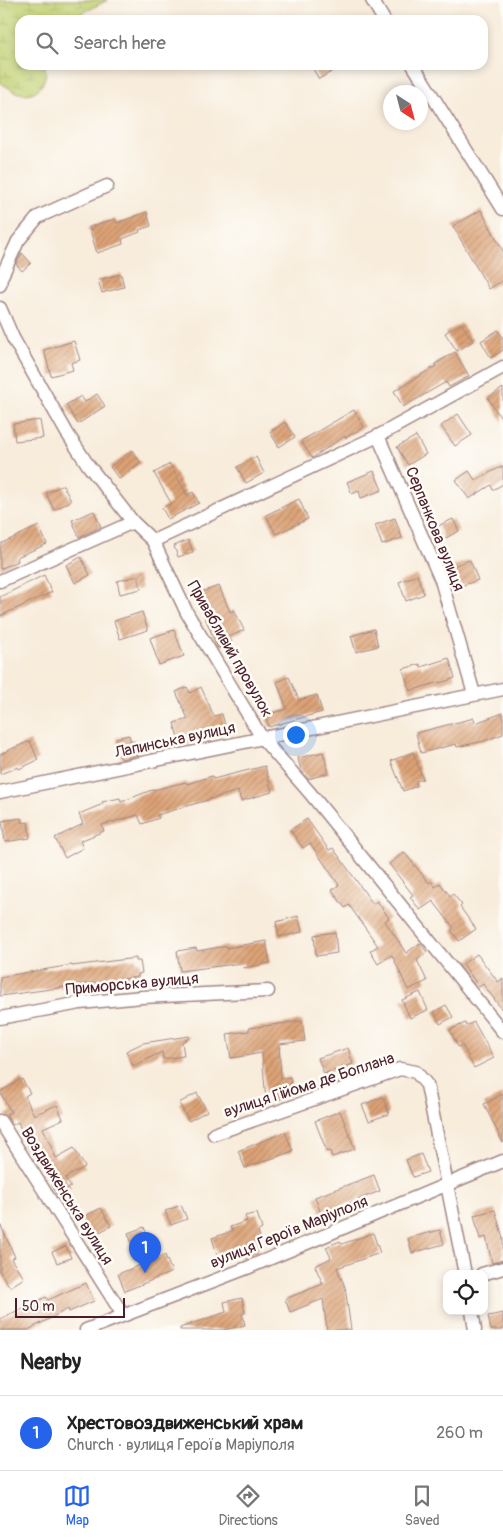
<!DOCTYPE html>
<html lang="en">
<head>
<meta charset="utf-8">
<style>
	body { margin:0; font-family:Pangolin,sans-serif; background:#f2f2f2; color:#222 }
	.controls { position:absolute; right:15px; bottom:15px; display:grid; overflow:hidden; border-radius:10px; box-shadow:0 2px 8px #0003 }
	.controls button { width:45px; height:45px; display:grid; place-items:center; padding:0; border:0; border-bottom:1px solid #e0e0e0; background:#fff; color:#222; font:25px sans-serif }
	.compass { position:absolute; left:383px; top:85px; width:45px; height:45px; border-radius:50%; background:#fff; box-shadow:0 2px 8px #0003; rotate:144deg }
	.scale { position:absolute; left:15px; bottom:12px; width:110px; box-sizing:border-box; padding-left:5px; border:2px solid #4a1f2b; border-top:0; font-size:14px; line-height:18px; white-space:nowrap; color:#4a1f2b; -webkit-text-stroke:4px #fdfcf7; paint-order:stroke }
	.you { position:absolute; left:295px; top:734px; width:18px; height:18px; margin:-12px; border:4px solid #fff; border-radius:50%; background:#1a73e8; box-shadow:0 0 0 8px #1a73e833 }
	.badge { display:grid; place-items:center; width:32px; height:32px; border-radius:50%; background:#2563eb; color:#fff; font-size:16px; font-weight:700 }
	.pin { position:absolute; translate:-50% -41px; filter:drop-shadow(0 1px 2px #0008) }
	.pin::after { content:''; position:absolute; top:26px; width:18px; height:15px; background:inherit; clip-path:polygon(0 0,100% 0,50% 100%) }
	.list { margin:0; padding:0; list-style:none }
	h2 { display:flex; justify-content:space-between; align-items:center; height:65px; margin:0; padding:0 20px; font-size:21px }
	h2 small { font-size:16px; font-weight:400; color:#767676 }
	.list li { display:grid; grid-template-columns:32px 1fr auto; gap:15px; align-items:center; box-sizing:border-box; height:75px; padding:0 20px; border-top:1px solid #e0e0e0 }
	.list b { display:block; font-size:19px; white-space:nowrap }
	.list p { margin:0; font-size:16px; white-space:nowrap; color:#767676 }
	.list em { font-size:16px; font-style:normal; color:#767676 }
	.icon { flex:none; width:28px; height:28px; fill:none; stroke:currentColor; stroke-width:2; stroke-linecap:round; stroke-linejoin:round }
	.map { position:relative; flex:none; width:503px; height:1330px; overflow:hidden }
	.search { position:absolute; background:#fff; box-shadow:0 2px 8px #0003; left:15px; right:15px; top:15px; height:55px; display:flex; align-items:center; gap:12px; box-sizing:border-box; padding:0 18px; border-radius:15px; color:#767676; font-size:19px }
	.sheet { height:140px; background:#fff }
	nav { display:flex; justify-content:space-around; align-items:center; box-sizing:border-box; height:70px; border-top:1px solid #e0e0e0; background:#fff; font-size:14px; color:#767676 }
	nav a { display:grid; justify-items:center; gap:2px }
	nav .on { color:#2563eb }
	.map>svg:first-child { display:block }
	.wetland { fill:url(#wetland-marsh); stroke:#86784f }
	.building { fill:url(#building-hatch) }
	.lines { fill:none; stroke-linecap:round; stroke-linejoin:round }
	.street-casing { stroke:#a18683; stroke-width:15 }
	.street { stroke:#fff; stroke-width:12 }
	.labels { text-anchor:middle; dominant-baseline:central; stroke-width:5; stroke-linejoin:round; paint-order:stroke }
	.street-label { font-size:16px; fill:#4a1f2b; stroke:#fdfcf7 }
</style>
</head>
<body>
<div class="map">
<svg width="503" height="1330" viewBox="0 0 503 1330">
	<defs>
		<pattern id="wetland-marsh" width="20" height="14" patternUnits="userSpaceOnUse" patternTransform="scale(1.25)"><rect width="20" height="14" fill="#c2d173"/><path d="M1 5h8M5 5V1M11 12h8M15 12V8" fill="none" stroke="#a8b364"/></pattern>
		<pattern id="building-hatch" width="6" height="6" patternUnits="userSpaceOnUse" patternTransform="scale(1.25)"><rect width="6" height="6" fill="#dda376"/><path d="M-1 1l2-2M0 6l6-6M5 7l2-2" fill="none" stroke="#b58461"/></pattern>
	</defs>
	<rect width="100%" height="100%" fill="#fdfcf7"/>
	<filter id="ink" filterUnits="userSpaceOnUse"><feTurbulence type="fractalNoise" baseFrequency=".02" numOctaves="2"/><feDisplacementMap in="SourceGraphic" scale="10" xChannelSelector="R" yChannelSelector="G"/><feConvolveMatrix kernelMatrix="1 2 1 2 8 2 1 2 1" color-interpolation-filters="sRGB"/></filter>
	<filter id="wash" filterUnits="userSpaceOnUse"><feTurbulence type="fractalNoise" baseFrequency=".0096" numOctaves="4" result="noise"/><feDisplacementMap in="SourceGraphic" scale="20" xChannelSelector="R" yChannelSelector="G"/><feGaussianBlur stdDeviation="1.12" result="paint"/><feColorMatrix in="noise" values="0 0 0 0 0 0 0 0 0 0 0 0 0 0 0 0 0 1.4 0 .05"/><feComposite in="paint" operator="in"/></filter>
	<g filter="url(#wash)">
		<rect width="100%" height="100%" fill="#f8ecdb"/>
		<path class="wetland" d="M0,0H108L68,20H20V65H45C48,78 41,93 26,94C17,95 8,86 0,83Z"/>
		<g id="blocks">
			<g class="building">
				<path d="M320,65H343L319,79L313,69Z"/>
				<path d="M481,210L503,251V280L489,289L453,226Z"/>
				<path d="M147,212L151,226L139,230L140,232L122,239L123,244L97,253L89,227L115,219L117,223Z"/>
				<path d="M22,253L31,263L22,271L16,264Z"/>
				<path d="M121,274L124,287L102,293L98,280Z"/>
				<path d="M461,323L473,341L457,351L445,333Z"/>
				<path d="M498,330L503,338V350L491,358L481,341Z"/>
				<path d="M74,341L80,360L71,363L73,370L51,376L44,350Z"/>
				<path d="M455,352L469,376L449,387L446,382L403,407L394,391L436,366L435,364Z"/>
				<path d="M503,388V422L488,398Z"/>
				<path d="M97,394L105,406L78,424L66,405L81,396L85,402Z"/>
				<path d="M354,410L364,427L345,438V436L312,458L301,441Z"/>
				<path d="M458,414L472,435L455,446L441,426Z"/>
				<path d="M40,420L43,438L15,441L13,424Z"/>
				<path d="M285,422L295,437L279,447L270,432Z"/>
				<path d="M416,436L426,454L408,465L397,447Z"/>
				<path d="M132,450L141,463L119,479L110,467Z"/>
				<path d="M256,457L264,473L246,483L237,467Z"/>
				<path d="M170,464L187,495L193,492L199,503L168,519L162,508L171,503L154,473Z"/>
				<path d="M503,466V484L493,490L491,485L469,499L456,480L469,471L475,480Z"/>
				<path d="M374,471L382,490L361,498L359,491L352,494L347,482Z"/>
				<path d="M63,485L71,501L54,510L46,493Z"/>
				<path d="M299,499L308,519L276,534L266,515Z"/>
				<path d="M94,511L101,527L79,537L72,520Z"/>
				<path d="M395,518L402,538L382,545L375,525Z"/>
				<path d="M453,519L459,531L444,539L438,526Z"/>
				<path d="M39,526L47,544L17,557L18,561L0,569V544Z"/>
				<path d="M188,540L193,552L178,557L174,546Z"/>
				<path d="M81,557L90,575L75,583L66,565Z"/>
				<path d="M470,560L478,580L461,586L453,566Z"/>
				<path d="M44,575L52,592L0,616V597Z"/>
				<path d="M417,575L424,594L406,601L399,582Z"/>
				<path d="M138,576L141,589L120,594L117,581Z"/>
				<path d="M219,586L230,612L234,610L244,630L229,637L232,642L218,648L195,594Z"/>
				<path d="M142,612L148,630L120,639L114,621Z"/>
				<path d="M374,629L378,646L356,652L351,636Z"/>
				<path d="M174,630L184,656L159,665L150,638Z"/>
				<path d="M449,658L455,678L440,683L439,682L410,691L403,669L420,664L421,667Z"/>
				<path d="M289,677L299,700L317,695L322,712L269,727L265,715L287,709L277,682Z"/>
				<path d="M187,687L190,693L201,687L214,716L222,714L227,733L180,745L174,723L188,719L176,692Z"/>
				<path d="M503,713V734L484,741L457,747L456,744L421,753L416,733L474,718L475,723Z"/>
				<path d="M129,735L131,742L135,741L138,755L121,759L116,738Z"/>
				<path d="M30,741L38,760L19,769L18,767L0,774V754Z"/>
				<path d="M323,752L329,773L308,779L301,770L298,758Z"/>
				<path d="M413,752L423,779L416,781L417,786L403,791L391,761Z"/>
				<path d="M265,766L272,792L241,801L238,791L157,815L159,818L142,824L138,815L102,825L104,831L80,841L83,848L65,858L55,838L83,824L79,814L103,804L102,802L120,798L121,802L149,791L186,782L187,784L212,776L213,779Z"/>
				<path d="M21,818L22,823L28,822L30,838L5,842L2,821Z"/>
				<path d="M307,819L329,850L333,848L373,904L377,901L389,918L385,921L406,953L420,943L427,952L417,960L427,981L408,990L392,955L378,964L370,951L378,946L349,905L345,908L332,890L339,885L310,843L303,848L290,830Z"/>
				<path d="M404,852L429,883L431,881L435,887L440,883L450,896L453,894L462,905L460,907L476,929L459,941L451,930L454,928L433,901L420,910L410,897L413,895L389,864Z"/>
				<path d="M298,916L302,932L279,937L276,922Z"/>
				<path d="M335,932L337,953L316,956L314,935Z"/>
				<path d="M266,941L270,963L244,968L243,963L180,971L177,951L196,948L197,951L227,946V948Z"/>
				<path d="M477,954L498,982L503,978V1011L483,984L479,987L463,964Z"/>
				<path d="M136,958V961H140L142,973L138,974V977L0,996V977L72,965V966Z"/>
				<path d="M420,992L428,1010L410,1018L402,1000Z"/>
				<path d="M446,1005L453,1017L440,1024L434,1012Z"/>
				<path d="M302,1021L305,1041L279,1044L281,1079L290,1077L293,1095L281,1098V1099L266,1101L262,1053L231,1058L227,1034L249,1031V1028Z"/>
				<path d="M474,1022L494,1058L474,1068L462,1045L458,1047L450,1030L465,1023L466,1026Z"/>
				<path d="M189,1036V1038L182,1042L184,1056L163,1059L162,1052L133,1066L126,1051L143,1043Z"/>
				<path d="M348,1048L353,1064L324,1074L318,1058Z"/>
				<path d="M22,1079L30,1093L25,1096L34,1115L57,1105L63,1119L43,1128L56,1158L74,1148L85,1167L65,1178L71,1187L57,1195L52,1185L57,1182L38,1148L30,1151L18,1122L12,1125L6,1114L11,1112L0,1092Z"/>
				<path d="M197,1093L207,1111L189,1121L179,1103Z"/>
				<path d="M503,1094V1143L484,1104Z"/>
				<path d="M383,1097L389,1114L369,1121L362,1105Z"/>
				<path d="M340,1111L355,1149L332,1157L330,1151L327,1152L315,1121Z"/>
				<path d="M285,1132L293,1151L245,1168L238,1151Z"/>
				<path d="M421,1154L428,1172L413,1177L406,1160Z"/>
				<path d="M374,1175L380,1191L321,1214L315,1197Z"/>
				<path d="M181,1205L187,1219L171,1225L165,1211Z"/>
				<path d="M101,1208L111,1226L90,1237L81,1218Z"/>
				<path d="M495,1210L503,1238V1260L492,1263L486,1237L480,1239L474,1215Z"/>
				<path d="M257,1213L262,1229L258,1231L260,1237L254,1239L258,1252L241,1258L238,1251L218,1258L212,1238L232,1231L230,1227L247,1221L245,1216Z"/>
				<path d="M0,1224L15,1257L11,1259L24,1278L10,1287L0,1272Z"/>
				<path d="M144,1227L148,1238L132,1244L128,1233Z"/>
				<path d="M440,1230L444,1244L412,1253L408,1238Z"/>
				<path d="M373,1233L380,1253L337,1268L345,1287L351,1330H327L323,1299L290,1312L285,1299L323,1284L315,1266L331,1258L326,1247L340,1241L342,1244Z"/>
				<path d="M66,1246L71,1258L57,1263L52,1252Z"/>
				<path d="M165,1255L172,1272L125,1291L118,1274Z"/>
				<path d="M86,1283L94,1301L69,1312L68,1309L28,1330H0V1319L46,1297L48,1300Z"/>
				<path d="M242,1298L245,1313L242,1314L245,1325L224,1330H180V1328L226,1312L224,1302Z"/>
				<path d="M503,1313V1330H491L488,1316Z"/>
			</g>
		</g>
	</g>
	<g filter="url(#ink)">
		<use href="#blocks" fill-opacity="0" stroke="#a18683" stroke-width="1"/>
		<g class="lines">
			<defs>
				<g id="street">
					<path d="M372,0L384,20"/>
					<path d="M413,65L503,209"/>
					<path d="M0,285L1,278L18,241L38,217L107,186"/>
					<path d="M0,308L13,338L67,433L88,465L133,522L153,541L187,613L262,738L310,793L503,1032"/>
					<path d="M378,436L441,580L474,694"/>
					<path d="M153,541L378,436L503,367"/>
					<path d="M0,581L133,522"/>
					<path d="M0,792L503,689"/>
					<path d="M0,1018L80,1003L142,997L268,991"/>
					<path d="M0,1121L123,1315"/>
					<path d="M214,1134L400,1069L416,1072L427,1085L465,1274"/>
					<path d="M482,1274L503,1268"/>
					<path d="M472,1311L475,1330"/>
					<path d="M86,1330L247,1268L503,1161"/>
				</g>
			</defs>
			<use href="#street" class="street-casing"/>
			<use href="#street" class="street"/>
		</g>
	</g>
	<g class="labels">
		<g class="street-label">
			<text transform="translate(435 529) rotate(68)">Серпанкова вулиця</text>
			<text transform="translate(230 649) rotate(60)">Привабливий провулок</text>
			<text transform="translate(175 740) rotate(-12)">Лапинська вулиця</text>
			<text transform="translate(132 984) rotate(-5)">Приморська вулиця</text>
			<text transform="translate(309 1085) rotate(-18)">вулиця Гійома де Боплана</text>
			<text transform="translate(67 1196) rotate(58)">Воздвиженська вулиця</text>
			<text transform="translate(289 1232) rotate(-22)">вулиця Героїв Маріуполя</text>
		</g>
	</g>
</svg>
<div class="controls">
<button><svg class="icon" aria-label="locate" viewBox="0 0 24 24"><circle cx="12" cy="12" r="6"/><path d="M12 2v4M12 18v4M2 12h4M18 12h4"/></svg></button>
</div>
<svg class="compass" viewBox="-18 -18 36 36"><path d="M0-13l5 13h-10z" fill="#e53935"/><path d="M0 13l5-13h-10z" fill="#767676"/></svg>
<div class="scale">50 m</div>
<div class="you"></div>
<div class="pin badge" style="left:145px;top:1273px">1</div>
<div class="search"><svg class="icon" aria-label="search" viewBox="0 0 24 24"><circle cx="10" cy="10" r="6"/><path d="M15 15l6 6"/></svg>Search here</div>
</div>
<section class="sheet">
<h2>Nearby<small></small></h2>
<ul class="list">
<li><span class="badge">1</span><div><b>Хрестовоздвиженський храм</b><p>Church · вулиця Героїв Маріуполя</p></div><em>260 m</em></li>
</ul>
</section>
<nav>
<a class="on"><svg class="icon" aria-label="map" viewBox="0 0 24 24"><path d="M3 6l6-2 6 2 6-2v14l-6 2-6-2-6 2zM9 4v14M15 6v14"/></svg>Map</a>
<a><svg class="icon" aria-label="directions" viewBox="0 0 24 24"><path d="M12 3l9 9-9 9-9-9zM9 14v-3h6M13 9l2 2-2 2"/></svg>Directions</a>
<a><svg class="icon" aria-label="saved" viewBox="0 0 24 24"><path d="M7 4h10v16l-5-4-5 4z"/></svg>Saved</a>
</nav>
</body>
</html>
